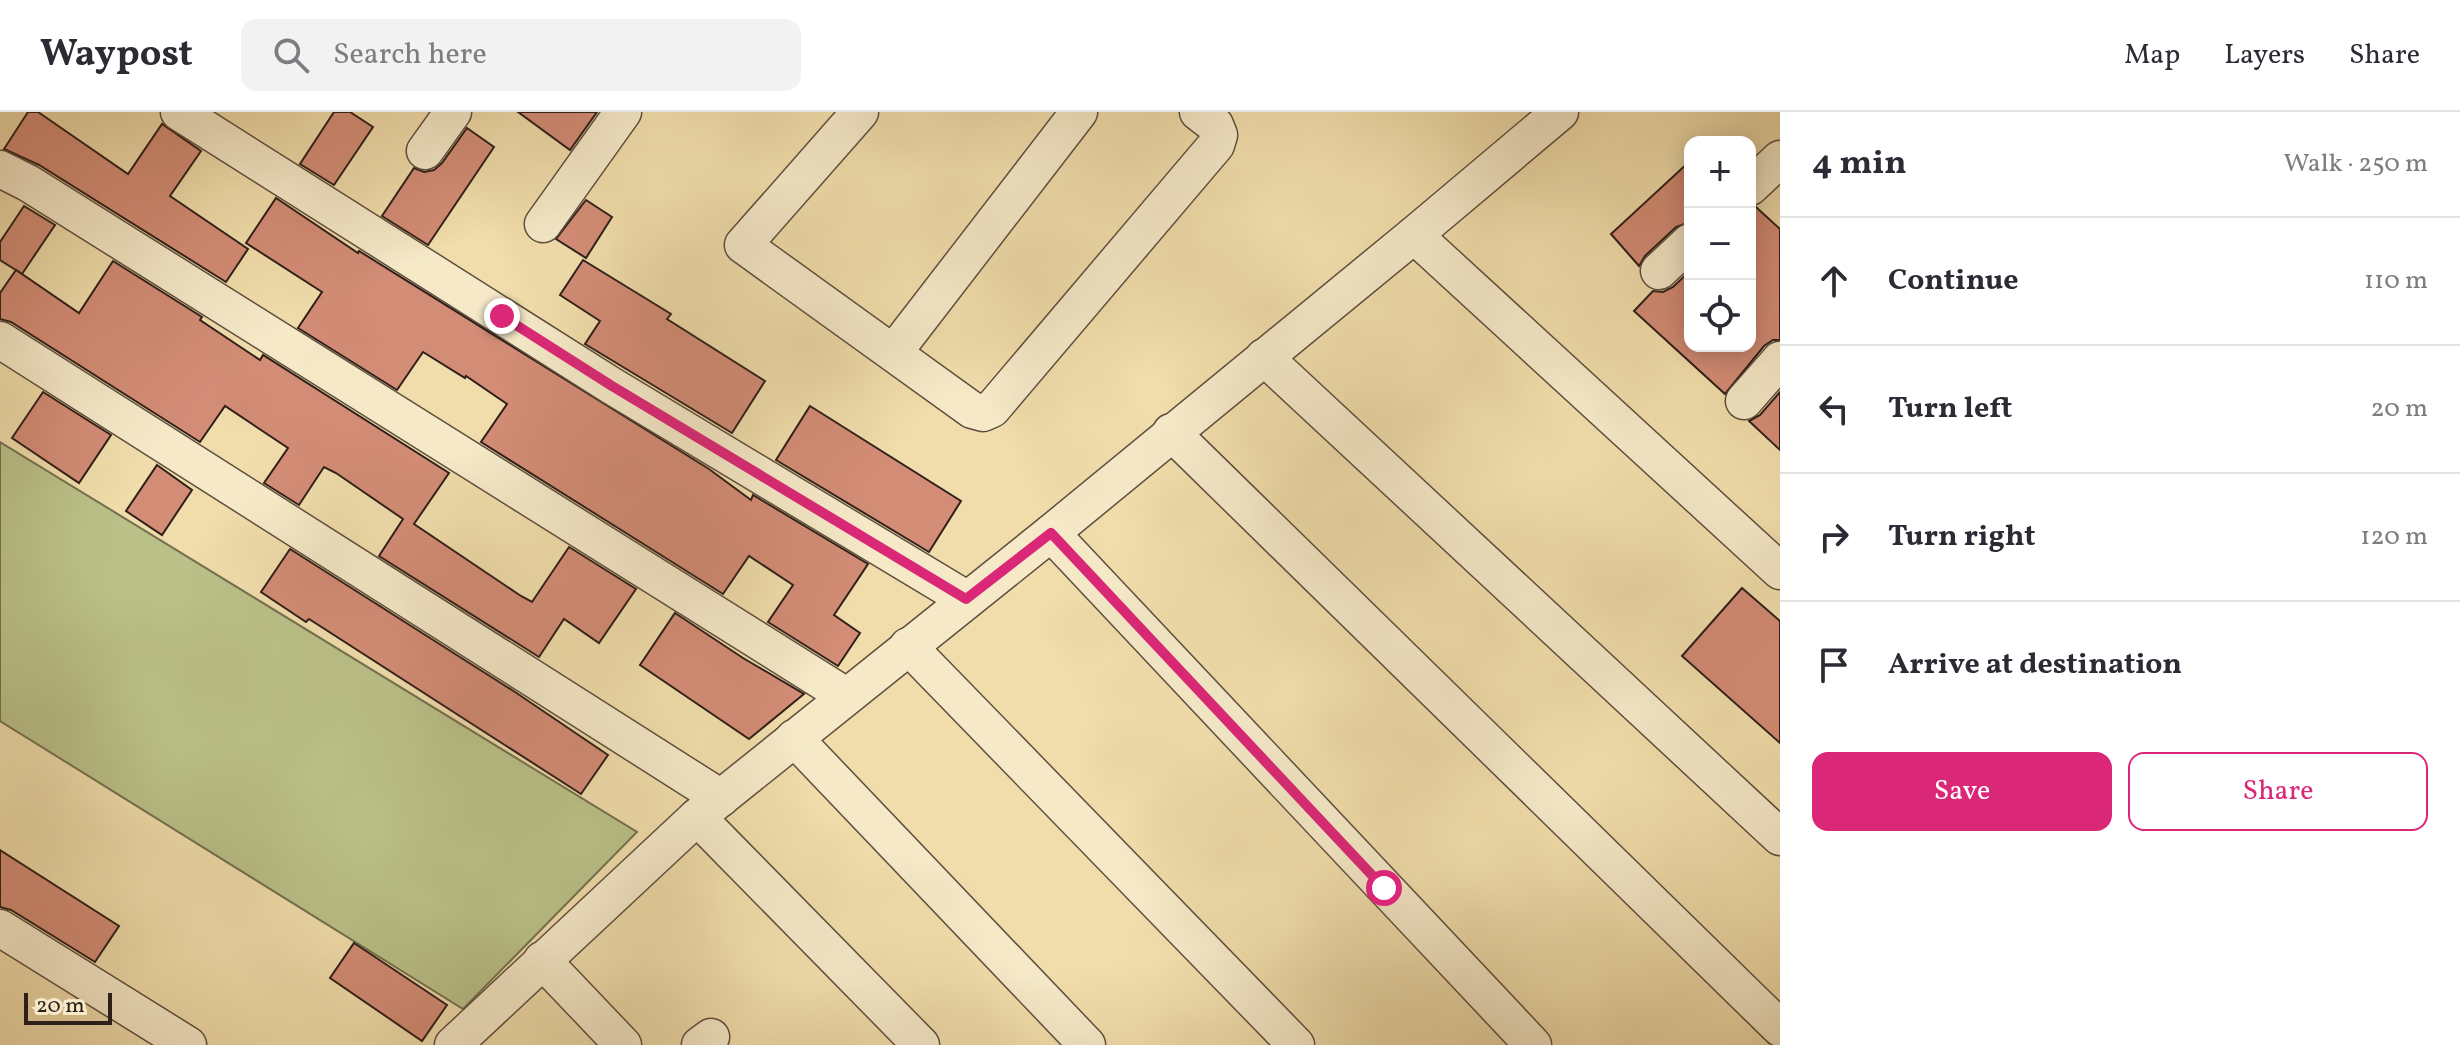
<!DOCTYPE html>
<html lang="en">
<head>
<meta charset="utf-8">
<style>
	body { margin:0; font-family:Vollkorn,serif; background:#f2f2f3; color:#2b2b33 }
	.controls { position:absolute; right:24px; top:24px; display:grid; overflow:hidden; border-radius:16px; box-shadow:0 4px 20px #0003 }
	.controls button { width:72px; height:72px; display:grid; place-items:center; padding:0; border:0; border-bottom:2px solid #e1e1e2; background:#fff; color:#2b2b33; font:40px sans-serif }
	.scale { position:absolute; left:24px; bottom:20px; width:88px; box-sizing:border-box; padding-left:8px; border:4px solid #2f1f19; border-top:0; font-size:22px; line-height:28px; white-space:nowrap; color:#2f1f19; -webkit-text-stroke:6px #f5e9c8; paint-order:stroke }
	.stop { position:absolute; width:24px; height:24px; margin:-18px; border:6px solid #db2777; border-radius:50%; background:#fff }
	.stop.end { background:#db2777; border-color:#fff; box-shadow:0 2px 8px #0008 }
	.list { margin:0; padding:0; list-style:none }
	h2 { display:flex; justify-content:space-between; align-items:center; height:104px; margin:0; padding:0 32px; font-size:34px }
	h2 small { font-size:26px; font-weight:400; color:#7c7c81 }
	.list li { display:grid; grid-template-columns:52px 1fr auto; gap:24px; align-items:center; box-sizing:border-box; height:128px; padding:0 32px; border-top:2px solid #e1e1e2 }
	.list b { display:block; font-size:30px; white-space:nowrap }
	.list em { font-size:26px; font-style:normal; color:#7c7c81 }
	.actions { display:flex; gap:16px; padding:24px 32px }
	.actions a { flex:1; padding:18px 0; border:2px solid #db2777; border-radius:16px; text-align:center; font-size:28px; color:#db2777 }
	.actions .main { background:#db2777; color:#fff }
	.icon { flex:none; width:44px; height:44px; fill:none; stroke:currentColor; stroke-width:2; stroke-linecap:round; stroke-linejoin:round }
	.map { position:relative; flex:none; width:1780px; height:933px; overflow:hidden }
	header { display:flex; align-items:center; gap:48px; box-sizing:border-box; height:112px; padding:0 40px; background:#fff; border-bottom:2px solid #e1e1e2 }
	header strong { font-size:38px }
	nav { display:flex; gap:44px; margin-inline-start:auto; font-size:28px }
	.search { width:560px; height:72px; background:#f2f2f3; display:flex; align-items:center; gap:20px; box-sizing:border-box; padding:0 28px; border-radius:16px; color:#7c7c81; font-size:30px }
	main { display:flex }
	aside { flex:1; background:#fff }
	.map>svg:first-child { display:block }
	.green { fill:#bac188; stroke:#747050; stroke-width:2 }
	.building { fill:#d38c76; stroke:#2f1f19; stroke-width:2 }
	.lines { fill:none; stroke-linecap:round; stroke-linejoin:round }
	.minor-casing { stroke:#5f4e3e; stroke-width:39 }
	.minor { stroke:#f5e9c8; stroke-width:36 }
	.route { stroke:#db2777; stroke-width:10 }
</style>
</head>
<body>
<header>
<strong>Waypost</strong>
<div class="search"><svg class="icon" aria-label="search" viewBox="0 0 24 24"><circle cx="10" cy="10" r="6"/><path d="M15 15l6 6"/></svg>Search here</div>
<nav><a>Map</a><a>Layers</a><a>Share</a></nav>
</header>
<main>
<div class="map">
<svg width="1780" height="933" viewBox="0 0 1780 933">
	<rect width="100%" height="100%" fill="#f0ddab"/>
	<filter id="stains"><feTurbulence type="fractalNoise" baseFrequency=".0025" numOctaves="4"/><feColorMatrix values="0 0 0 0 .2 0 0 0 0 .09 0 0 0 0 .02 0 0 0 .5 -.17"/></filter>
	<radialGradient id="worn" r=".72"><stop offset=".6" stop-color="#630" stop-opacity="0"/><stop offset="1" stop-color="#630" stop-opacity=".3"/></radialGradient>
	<path class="green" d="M0,330L637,720L463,897L0,609Z"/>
	<g class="building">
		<path d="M28,0H38L128,62L162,12L201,39L170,84L248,137L226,170L39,53L4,37Z"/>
		<path d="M334,0H350L373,15L334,73L300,52Z"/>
		<path d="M518,0H597L570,38Z"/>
		<path d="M467,16L494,35L428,133L382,104L414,56L424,60L434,58L442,51Z"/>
		<path d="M1690,49V110L1676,115L1645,144L1639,154L1611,122Z"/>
		<path d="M276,86L358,141L359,139L709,357L751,388L753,383L868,452L834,503L860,521L838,554L768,510L793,473L749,444L723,482L481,330L507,292L466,264L465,266L423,240L397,278L298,216L322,180L246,131Z"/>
		<path d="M586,88L612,105L586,146L556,127Z"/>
		<path d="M24,94L55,113L22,162L0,148V130Z"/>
		<path d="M1750,95H1756L1780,117V228H1773L1764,234L1725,282L1634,199L1653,179L1663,180L1673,175L1690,159V234H1750Z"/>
		<path d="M583,148L671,202L667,207L765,269L732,321L585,232L600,209L560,183Z"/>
		<path d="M113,149L202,205L200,208L260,248L263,243L449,361L414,412L521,484L532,490L569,435L636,477L599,531L564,507L539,545L379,444L403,407L336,361L324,355L299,393L264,371L288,336L225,294L200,330L11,210L0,207V181L16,158L79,201Z"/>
		<path d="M43,280L111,323L79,371L12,326Z"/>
		<path d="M1780,280V338L1749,309L1760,303Z"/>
		<path d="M810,294L961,389L929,440L776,348Z"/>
		<path d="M157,353L192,378L162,423L126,399Z"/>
		<path d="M290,437L515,580L608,643L581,682L309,507L306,510L261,480Z"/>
		<path d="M1742,476L1780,509V631L1682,544Z"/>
		<path d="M675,501L743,546L804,582L749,627L640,553Z"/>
		<path d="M0,738L119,814L95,850L11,798L0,795Z"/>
		<path d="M354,831L447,893L422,929L330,866Z"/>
	</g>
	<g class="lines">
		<defs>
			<g id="minor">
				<path d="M179,0L612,274L966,487"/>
				<path d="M860,0L743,133L972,298L983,301L992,297L1216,33L1219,23L1215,13L1198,0"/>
				<path d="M425,39L453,0"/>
				<path d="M0,57L28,71L846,584"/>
				<path d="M1750,75L1780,47"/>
				<path d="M543,112L623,0"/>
				<path d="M1414,123L1780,459"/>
				<path d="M1659,159L1690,130"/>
				<path d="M0,228L721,686"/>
				<path d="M894,240L1079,0"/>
				<path d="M1264,245L1780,725"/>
				<path d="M1744,289L1780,248"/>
				<path d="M1171,320L1780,916"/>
				<path d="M1051,421L1533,933"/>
				<path d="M908,534L1296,933"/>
				<path d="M794,626L1087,933"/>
				<path d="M697,705L921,933"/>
				<path d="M0,816L188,933"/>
				<path d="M542,848L623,933"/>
				<path d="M453,933L697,705L1051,421L1414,123L1560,0"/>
				<path d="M700,933L711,925"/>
			</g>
		</defs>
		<use href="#minor" class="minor-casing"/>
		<use href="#minor" class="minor"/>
	</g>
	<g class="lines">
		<path class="route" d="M502,204L612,274L966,487L1051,421L1384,776"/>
	</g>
	<rect width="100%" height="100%" filter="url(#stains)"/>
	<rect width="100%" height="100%" fill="url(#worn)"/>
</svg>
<div class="controls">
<button>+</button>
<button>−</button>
<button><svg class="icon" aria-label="locate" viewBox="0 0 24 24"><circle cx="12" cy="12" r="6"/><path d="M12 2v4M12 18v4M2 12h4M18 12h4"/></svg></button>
</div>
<div class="scale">20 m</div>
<div class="stop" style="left:1384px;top:776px"></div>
<div class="stop end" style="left:502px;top:204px"></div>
</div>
<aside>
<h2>4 min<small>Walk · 250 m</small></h2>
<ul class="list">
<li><svg class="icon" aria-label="ahead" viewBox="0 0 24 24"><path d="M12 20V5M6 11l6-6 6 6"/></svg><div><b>Continue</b></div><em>110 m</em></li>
<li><svg class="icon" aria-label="left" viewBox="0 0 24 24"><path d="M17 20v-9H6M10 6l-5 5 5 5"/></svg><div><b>Turn left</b></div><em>20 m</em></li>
<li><svg class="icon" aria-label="right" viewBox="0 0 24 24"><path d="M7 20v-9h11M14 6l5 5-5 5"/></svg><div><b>Turn right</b></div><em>120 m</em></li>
<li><svg class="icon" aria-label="arrive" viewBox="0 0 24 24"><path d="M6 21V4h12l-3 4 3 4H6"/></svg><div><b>Arrive at destination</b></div></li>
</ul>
<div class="actions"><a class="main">Save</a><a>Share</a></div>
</aside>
</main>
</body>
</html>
